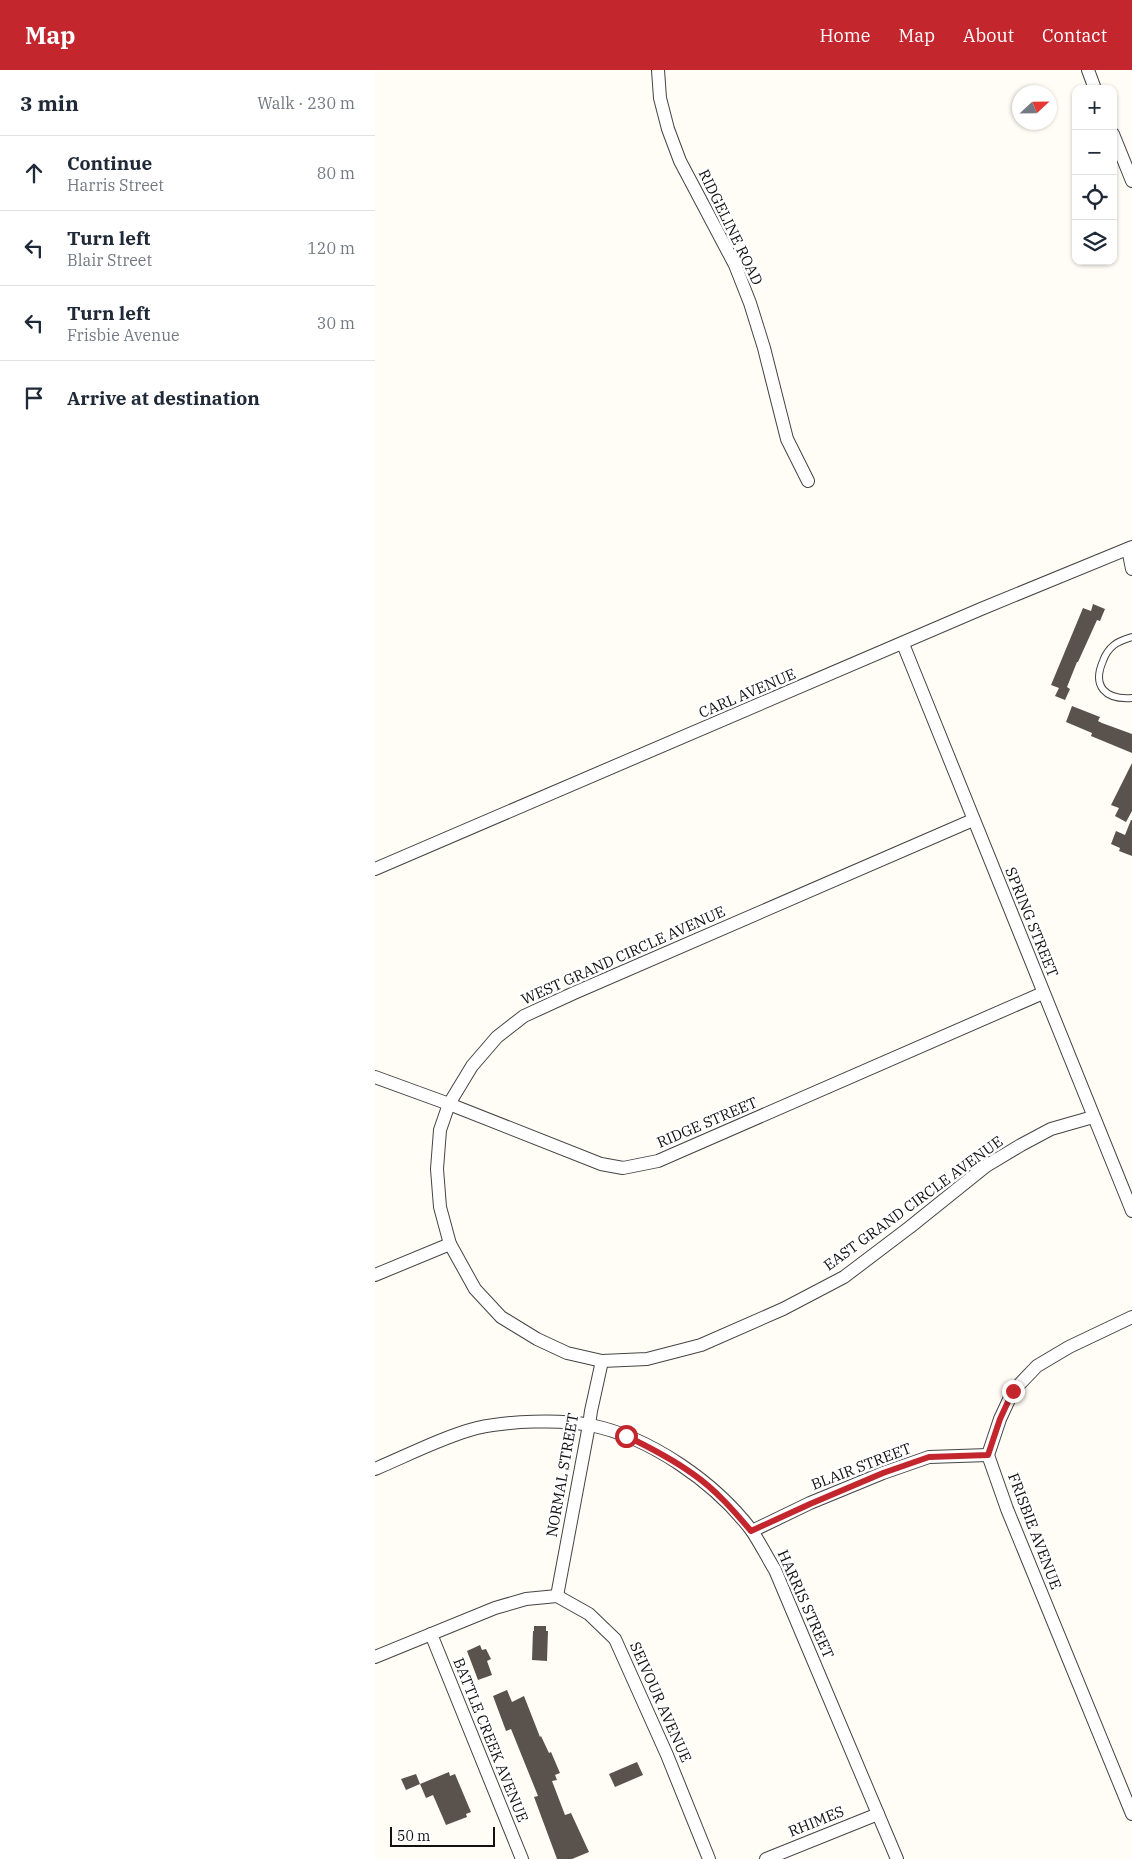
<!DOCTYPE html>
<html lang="en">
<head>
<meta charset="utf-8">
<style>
	body { margin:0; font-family:"IBM Plex Serif",serif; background:#f2f2f3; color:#1f2937 }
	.controls { position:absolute; right:15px; top:15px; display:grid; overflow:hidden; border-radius:10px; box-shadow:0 1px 4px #0004 }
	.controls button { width:45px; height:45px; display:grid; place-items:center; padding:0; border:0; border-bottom:1px solid #e0e1e3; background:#fff; color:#1f2937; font:25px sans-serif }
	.compass { position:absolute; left:637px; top:15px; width:45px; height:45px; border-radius:50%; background:#fff; box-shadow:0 1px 4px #0004; rotate:68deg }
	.scale { position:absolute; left:15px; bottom:12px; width:105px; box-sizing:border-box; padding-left:5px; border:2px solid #111; border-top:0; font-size:14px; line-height:18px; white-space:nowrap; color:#111; -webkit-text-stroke:4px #fff; paint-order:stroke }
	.stop { position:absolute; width:15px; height:15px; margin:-11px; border:4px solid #c4262e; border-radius:50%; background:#fff }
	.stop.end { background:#c4262e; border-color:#fff; box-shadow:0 1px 5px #0008 }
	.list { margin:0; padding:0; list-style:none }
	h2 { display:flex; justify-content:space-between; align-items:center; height:65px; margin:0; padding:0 20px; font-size:21px }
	h2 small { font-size:16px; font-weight:400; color:#747a83 }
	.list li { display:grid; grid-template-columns:32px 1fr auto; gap:15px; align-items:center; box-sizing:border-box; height:75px; padding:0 20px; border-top:1px solid #e0e1e3 }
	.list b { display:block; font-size:19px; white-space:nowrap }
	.list p { margin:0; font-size:16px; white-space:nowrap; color:#747a83 }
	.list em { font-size:16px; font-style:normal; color:#747a83 }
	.icon { flex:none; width:28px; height:28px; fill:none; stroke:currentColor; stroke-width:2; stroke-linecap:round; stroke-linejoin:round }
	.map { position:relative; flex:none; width:757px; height:1789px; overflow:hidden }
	header { display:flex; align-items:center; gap:30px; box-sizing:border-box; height:70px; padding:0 25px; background:#c4262e; color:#fff }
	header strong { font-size:24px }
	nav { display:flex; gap:28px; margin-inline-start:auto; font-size:18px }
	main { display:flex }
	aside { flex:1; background:#fff }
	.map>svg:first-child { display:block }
	.building { fill:#5a524d }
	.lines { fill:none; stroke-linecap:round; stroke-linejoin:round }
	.lane-casing { stroke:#444; stroke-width:8 }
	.street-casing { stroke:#444; stroke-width:14 }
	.lane { stroke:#fff; stroke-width:6 }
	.street { stroke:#fff; stroke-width:12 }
	.route { stroke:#c4262e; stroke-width:6 }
	.labels { text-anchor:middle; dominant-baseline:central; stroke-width:5; stroke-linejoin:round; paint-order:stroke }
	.street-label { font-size:15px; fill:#111; stroke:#fff }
</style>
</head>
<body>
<header>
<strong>Map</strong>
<nav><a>Home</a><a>Map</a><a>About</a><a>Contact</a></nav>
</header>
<main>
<aside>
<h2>3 min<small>Walk · 230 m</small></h2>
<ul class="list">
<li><svg class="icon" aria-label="ahead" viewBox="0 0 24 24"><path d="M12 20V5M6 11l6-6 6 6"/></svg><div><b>Continue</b><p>Harris Street</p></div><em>80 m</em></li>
<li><svg class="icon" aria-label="left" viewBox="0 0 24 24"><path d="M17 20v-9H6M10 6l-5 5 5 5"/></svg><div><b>Turn left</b><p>Blair Street</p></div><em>120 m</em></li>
<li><svg class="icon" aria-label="left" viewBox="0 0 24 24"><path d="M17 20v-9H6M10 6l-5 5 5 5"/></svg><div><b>Turn left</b><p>Frisbie Avenue</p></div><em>30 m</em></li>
<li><svg class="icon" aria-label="arrive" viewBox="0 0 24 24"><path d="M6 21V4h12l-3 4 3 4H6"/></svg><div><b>Arrive at destination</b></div></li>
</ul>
</aside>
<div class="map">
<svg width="757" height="1789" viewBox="0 0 757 1789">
	<rect width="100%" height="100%" fill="#fffdf5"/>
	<g class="building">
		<path d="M718,534L730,539L725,551L722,550L703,592H702L692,617L695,619L690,630L680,626L684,618L676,615L708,538L716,541Z"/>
		<path d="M697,636L725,647L723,651L727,653L757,664V683L716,666L717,663L691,652Z"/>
		<path d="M757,693V741L751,752L740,746L744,738L736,735Z"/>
		<path d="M756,750H757V786L744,781L745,778L736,774L741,761L750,765Z"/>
		<path d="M159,1556H171V1561H173L172,1591L157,1590L158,1561H159Z"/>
		<path d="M105,1575L107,1580L111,1579L116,1589L112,1591L117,1605L103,1610L92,1581Z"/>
		<path d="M132,1620L137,1632L149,1626L165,1667L166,1666L174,1683L176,1682L185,1703L180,1705L182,1710L177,1711L190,1745L196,1743L214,1782L197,1789H182L159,1727L163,1726L136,1659L131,1661L118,1626Z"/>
		<path d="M262,1692L268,1705L240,1717L234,1704Z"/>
		<path d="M74,1702L75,1706L80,1704L96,1742L91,1744L92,1747L71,1755L58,1725L51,1728L45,1714Z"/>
		<path d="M41,1704L45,1714L31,1720L26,1709Z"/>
	</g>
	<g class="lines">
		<defs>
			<path id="lane" d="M757,567C751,569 744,571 739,575C734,579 730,585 728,591C717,616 730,630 757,628"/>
			<g id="street">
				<path d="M283,0L285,28L293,59L305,91L360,195L375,233L389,278L412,369L433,411"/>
				<path d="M713,0L720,19"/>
				<path d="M738,64L757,111"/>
				<path d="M753,479L757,499"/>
				<path d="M528,574L757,1141"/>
				<path d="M598,750L199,923L149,946L122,967L97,996L74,1034L65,1060L62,1099L65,1137L75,1174L100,1219L126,1247L162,1269L192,1283L227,1291L272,1289L326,1275L408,1239L469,1207L535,1157L611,1096L646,1075L676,1059L718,1047"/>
				<path d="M0,799L606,539L757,477"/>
				<path d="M0,1007L74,1034L226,1094L248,1098L283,1091L668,923"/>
				<path d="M0,1205L75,1174"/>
				<path d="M757,1247L694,1277L662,1296L638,1321L625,1349L613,1385L632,1439L757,1744"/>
				<path d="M0,1399C31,1386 70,1366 102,1358C132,1351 185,1349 215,1355C275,1367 340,1412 377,1461C385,1473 392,1487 400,1500L522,1789"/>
				<path d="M377,1461L435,1433L508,1403L554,1387L613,1385"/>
				<path d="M182,1526L214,1355L216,1341L227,1291"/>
				<path d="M56,1564L147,1789"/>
				<path d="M0,1587L120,1538L151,1529L182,1526L214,1544L240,1569L292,1685L334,1789"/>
				<path d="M391,1789L503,1744"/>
			</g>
		</defs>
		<use href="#lane" class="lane-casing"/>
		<use href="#street" class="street-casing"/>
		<use href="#lane" class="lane"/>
		<use href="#street" class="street"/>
	</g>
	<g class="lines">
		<path class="route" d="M251,1366C274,1377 297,1389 318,1404C341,1420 359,1441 376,1461L435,1434L508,1403L554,1387L613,1385L625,1349L638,1321"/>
	</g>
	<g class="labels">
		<g class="street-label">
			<text transform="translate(356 157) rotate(64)">RIDGELINE ROAD</text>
			<text transform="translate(372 623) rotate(-23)">CARL AVENUE</text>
			<text transform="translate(657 852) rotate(68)">SPRING STREET</text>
			<text transform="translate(248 885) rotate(-24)">WEST GRAND CIRCLE AVENUE</text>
			<text transform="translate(332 1052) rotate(-23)">RIDGE STREET</text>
			<text transform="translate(538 1133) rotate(-36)">EAST GRAND CIRCLE AVENUE</text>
			<text transform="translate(486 1396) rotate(-21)">BLAIR STREET</text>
			<text transform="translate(187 1405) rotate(-80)">NORMAL STREET</text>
			<text transform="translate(660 1461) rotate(69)">FRISBIE AVENUE</text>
			<text transform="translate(431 1534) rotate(66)">HARRIS STREET</text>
			<text transform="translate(286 1632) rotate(66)">SEIVOUR AVENUE</text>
			<text transform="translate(116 1670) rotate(68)">BATTLE CREEK AVENUE</text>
			<text transform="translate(441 1751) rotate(-22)">RHIMES</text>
		</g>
	</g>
</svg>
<div class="controls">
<button>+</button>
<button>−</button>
<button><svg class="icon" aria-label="locate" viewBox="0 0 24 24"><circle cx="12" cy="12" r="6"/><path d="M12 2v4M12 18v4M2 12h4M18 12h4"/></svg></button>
<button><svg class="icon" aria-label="layers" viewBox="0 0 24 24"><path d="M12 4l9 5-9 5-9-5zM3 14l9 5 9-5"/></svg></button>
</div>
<svg class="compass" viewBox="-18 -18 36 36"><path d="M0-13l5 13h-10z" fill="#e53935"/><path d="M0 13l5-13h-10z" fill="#747a83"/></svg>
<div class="scale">50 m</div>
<div class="stop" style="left:251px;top:1366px"></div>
<div class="stop end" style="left:638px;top:1321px"></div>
</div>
</main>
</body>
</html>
